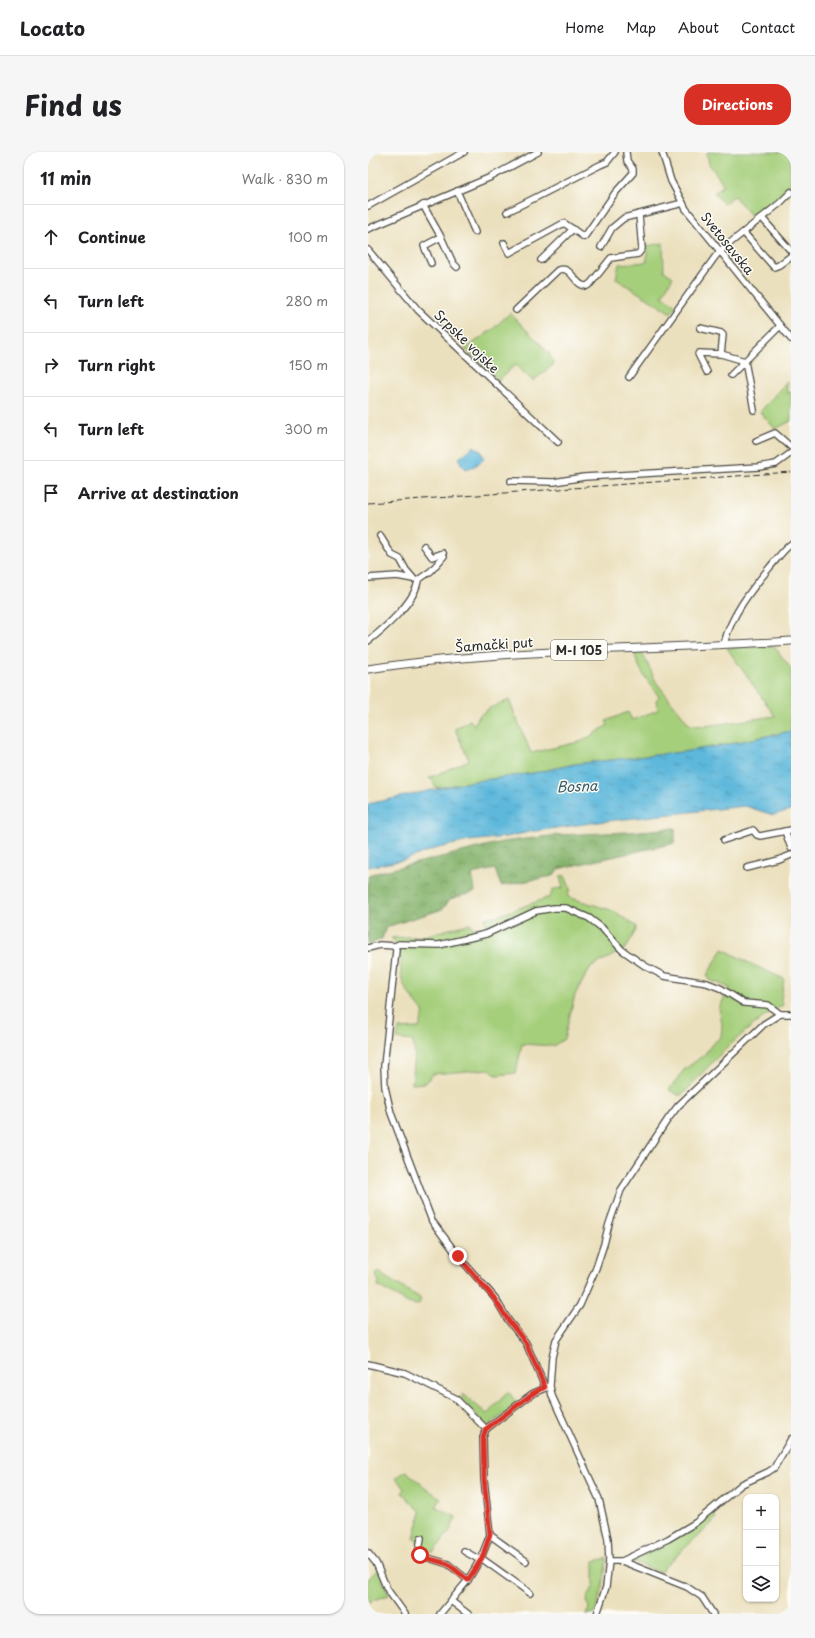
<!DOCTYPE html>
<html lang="en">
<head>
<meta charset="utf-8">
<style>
	body { margin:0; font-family:"Playpen Sans",sans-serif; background:#f6f6f6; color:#202124 }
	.controls { position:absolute; right:12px; bottom:12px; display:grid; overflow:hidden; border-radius:8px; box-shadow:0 1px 3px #0004 }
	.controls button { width:36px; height:36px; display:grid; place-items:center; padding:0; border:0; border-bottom:1px solid #e0e0e0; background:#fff; color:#202124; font:20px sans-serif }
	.stop { position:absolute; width:12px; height:12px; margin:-9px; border:3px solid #d93025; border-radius:50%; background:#fff }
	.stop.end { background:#d93025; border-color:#fff; box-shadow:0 1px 4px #0008 }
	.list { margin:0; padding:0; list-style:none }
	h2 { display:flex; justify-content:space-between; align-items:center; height:52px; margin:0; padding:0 16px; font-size:17px }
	h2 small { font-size:13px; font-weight:400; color:#757577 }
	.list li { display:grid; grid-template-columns:26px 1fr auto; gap:12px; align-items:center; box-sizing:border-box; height:64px; padding:0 16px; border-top:1px solid #e0e0e0 }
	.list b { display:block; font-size:15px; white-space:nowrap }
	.list em { font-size:13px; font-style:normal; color:#757577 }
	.icon { flex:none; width:22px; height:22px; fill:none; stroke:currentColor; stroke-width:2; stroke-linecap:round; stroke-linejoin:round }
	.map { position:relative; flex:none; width:423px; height:1462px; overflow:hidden; border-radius:16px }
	header { display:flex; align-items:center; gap:24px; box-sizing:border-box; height:56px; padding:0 20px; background:#fff; border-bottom:1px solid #e0e0e0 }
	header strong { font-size:19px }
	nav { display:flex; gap:22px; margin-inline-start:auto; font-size:14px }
	.intro { display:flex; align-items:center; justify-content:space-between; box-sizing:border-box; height:96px; padding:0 24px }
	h1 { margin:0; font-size:28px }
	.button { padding:10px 18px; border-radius:16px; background:#d93025; color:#fff; font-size:14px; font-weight:700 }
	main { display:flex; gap:24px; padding:0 24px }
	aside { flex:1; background:#fff; border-radius:16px; box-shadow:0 1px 3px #0004 }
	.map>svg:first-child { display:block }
	.grass { fill:#a6cf7b; stroke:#687d53 }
	.forest { fill:url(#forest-crowns); stroke:#586e4b }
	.water { fill:url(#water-ripples); stroke:#447283 }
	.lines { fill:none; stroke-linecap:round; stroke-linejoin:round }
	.minor-casing { stroke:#484641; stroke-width:8 }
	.major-casing { stroke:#484641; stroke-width:9 }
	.minor { stroke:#fff; stroke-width:5.5 }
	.major { stroke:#fff; stroke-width:7 }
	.rail { stroke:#2b2b2b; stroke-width:1; stroke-dasharray:6 3; stroke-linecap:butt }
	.route { stroke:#d93025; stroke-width:5 }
	.labels { text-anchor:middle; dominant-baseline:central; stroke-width:3; stroke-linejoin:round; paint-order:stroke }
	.shield { fill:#fdfcf7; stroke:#6a6a68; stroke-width:1 }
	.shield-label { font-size:12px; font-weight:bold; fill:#2b2b2b }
	.street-label { font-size:13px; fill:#2b2b2b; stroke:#fdfcf7 }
	.water-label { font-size:14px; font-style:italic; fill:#3c5c69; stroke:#fdfcf7 }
</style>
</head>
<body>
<header>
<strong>Locato</strong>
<nav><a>Home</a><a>Map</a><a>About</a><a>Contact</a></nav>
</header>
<div class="intro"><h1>Find us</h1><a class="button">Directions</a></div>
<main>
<aside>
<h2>11 min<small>Walk · 830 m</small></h2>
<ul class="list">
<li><svg class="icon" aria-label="ahead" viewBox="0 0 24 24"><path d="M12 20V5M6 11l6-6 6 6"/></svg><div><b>Continue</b></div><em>100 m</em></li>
<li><svg class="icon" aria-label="left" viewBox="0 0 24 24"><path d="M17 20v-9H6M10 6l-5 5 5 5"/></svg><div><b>Turn left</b></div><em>280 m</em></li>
<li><svg class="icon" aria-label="right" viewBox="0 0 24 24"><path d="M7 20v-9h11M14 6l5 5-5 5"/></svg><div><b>Turn right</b></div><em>150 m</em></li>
<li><svg class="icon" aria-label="left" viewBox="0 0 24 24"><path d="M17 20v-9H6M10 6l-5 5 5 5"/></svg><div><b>Turn left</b></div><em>300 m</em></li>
<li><svg class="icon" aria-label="arrive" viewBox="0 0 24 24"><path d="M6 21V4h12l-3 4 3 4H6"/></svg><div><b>Arrive at destination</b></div></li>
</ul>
</aside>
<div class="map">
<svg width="423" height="1462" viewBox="0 0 423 1462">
	<defs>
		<pattern id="forest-crowns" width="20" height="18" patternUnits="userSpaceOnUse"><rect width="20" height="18" fill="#84b26b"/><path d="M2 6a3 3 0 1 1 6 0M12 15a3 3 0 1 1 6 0" fill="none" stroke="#6c9158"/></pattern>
		<pattern id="water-ripples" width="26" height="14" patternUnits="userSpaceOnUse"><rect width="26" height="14" fill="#5db8db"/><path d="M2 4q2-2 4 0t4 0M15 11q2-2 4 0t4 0" fill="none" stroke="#4d96b2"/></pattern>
	</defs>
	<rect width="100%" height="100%" fill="#fdfcf7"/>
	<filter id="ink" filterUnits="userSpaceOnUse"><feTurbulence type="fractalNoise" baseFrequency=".025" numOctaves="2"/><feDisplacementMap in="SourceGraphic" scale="8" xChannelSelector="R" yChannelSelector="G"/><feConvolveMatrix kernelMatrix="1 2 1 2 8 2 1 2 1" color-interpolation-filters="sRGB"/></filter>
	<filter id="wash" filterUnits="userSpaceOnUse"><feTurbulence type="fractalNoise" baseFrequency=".012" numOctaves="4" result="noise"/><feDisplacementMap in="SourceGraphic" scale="16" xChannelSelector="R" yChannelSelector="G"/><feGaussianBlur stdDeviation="0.9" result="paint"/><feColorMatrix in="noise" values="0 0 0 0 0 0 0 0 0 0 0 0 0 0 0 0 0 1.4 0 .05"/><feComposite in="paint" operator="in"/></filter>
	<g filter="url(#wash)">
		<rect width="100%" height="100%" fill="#ebe0bd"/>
		<g class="grass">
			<path d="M339,0H422L423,38L388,69L366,44L356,52L346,41L356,33L341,12Z"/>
			<path d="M295,91L296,119L305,125L294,144L308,153L303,161L248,127L251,112L279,110V94Z"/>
			<path d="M142,161L181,201L186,212L165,229L147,213L131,228L97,197L125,177Z"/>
			<path d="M419,229V241L423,240V269L407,277L392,260Z"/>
			<path d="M406,494L423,517V579L357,593L314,600L207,612L166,621L101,630L68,636L65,629L61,626L101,608L87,577L102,568L106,573L111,564L122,556L141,548L163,601L215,589L240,573L238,569L260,560L264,568L290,558L288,548L291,545C283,533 267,514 267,500H274L288,530L322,573L337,574L407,564L359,496Z"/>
			<path d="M194,723L197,724L202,736L200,745L246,759L268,774V778L258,796L222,816L207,843L196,887L185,894L154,892L148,921L128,923L122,917L65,922L58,931L44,932L47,903L45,889L29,887L31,877L51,876L56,861C50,852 40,843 36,833C29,818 38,798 23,786L56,784L100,772L104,773L108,782L119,778L117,766L123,764L126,765L182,745L185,737L195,736L192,725Z"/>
			<path d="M355,797L383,812L416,827L413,848L415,853C376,875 344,910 314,943H310L301,938L316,918L337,902L344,892L353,885L354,872L351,856L362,836L342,828L339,823Z"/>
			<path d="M12,1120L17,1125L49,1144L53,1147L51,1152L48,1153L40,1151L10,1134L11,1129L7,1122Z"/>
			<path d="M140,1240L151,1253L119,1274L93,1247L95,1242L119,1262Z"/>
			<path d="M38,1319L57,1335L73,1347L68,1355L88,1365L83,1377L65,1401L46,1387L53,1360L34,1341L36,1337L28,1326Z"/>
			<path d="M343,1360L348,1365L344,1371L291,1420L264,1409L265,1407C293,1394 320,1381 343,1360Z"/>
			<path d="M239,1406L235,1435L227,1462H218L221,1457L219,1448L226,1433V1409Z"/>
			<path d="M10,1417L21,1443L0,1450V1427Z"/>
		</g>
		<path class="forest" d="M307,676V691L190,717L185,724L133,734L127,717L104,722L107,740L82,747L75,757L18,775L14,787L0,793V723L134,690L190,683L261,680Z"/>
		<g class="water">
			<path d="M106,294L113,299L116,307L107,314L98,317L93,312L91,306Z"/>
			<path d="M423,579V658L405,663L377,654L230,670L161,680L138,685L101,689L66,697L36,708L0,715V652L101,630L166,621L207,612L314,600L357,593Z"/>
		</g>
	</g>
	<g filter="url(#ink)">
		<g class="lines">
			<defs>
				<g id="minor">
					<path d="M294,0L303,29L318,57L423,187"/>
					<path d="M89,39L107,80"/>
					<path d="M55,53L73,85L85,111L89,115"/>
					<path d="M0,54L96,0"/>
					<path d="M139,60L232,13L239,10L247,0"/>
					<path d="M394,66L423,99"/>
					<path d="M0,77L123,25L170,0"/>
					<path d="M376,81L406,115L411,113L423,104"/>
					<path d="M136,91L141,101L196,71L216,85L217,84L247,41L265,21V17L259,9L258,0"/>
					<path d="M233,95L244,76L256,66L315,51"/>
					<path d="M0,98L50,158L190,290"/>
					<path d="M173,108L205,77"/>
					<path d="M63,111L56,94L73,85"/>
					<path d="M148,158L190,118C205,113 206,135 219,134L223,131L243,106L270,102L274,97L271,63"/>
					<path d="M332,176L353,181L355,183L353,202"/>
					<path d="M339,220L330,202L331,201L353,202L377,209L386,258"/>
					<path d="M363,223L412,174"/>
					<path d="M261,225L347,105L352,99L412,51L423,40"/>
					<path d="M388,289L407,281L423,295"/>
					<path d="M143,329L186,330L216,325L391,315L408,312L423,301"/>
					<path d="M12,384L24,403L32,407L38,418L45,426"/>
					<path d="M0,426L29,424L45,427"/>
					<path d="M0,489C16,477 48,449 50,428L63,419L76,404L75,401L64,405L56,394"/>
					<path d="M356,492C363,463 383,438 402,415C409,407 415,398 423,392"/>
					<path d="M417,679L423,696"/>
					<path d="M356,688L383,679L385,678L389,683L392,684L423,678"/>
					<path d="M379,716L411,708L423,703"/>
					<path d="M27,794L28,798L16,914L17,935L23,961L64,1069L90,1104L127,1146L140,1168L158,1191L177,1235"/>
					<path d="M0,796L12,793L27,794L31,792L71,793L118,782L168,759L186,756H198L221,766L234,776L254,798L277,814L296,824L339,831L352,836L376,851L400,853L412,862"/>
					<path d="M0,1212L37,1221L87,1246L118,1277L115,1285L116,1327L122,1383L113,1406L100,1428L72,1462"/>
					<path d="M118,1277L164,1242L180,1235"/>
					<path d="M122,1383L158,1409"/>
					<path d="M53,1386L51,1398L54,1404L80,1412L100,1428"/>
					<path d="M96,1399L112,1408"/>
					<path d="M0,1401L8,1411L19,1437L37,1462"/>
					<path d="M113,1406L162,1441"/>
					<path d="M241,1409H254L319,1435L334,1445L345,1462"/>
					<path d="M254,1409L300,1387L327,1371L374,1332L400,1320L406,1316L423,1287"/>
					<path d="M83,1449L100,1462"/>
					<path d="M229,1462L238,1435L241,1409L240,1387L231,1347L184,1244L182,1234L184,1205L188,1188L212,1153L228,1116L236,1092L241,1072L253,1038L300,967L310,954L396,872L412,862H423"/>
				</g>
				<path id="major" d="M0,517C140,496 282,498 423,489"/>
			</defs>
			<use href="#minor" class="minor-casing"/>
			<use href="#major" class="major-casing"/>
			<use href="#minor" class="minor"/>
			<use href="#major" class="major"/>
			<path class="rail" d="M0,351L423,320"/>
		</g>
	</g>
	<g class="lines" filter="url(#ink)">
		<path class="route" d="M52,1403L59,1406L80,1412L100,1428L114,1406L122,1382L116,1327L115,1285L118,1277L164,1242L177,1235L158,1191L140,1168L126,1146L90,1104"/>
	</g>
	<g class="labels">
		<rect class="shield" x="183" y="488" width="56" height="20" rx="3"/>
		<g class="shield-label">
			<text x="211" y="498">M-I 105</text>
		</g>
		<g class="street-label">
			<text transform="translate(360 91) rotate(51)">Svetosavska</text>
			<text transform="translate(99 189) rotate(44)">Srpske vojske</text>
			<text transform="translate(126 492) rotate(-4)">Šamački put</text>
		</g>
		<g class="water-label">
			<text transform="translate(209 634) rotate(-2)">Bosna</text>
		</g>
	</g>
</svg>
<div class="controls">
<button>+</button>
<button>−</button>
<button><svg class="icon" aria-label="layers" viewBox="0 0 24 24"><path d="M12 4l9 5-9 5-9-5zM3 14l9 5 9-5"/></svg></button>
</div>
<div class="stop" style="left:52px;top:1403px"></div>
<div class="stop end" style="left:90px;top:1104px"></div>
</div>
</main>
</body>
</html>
